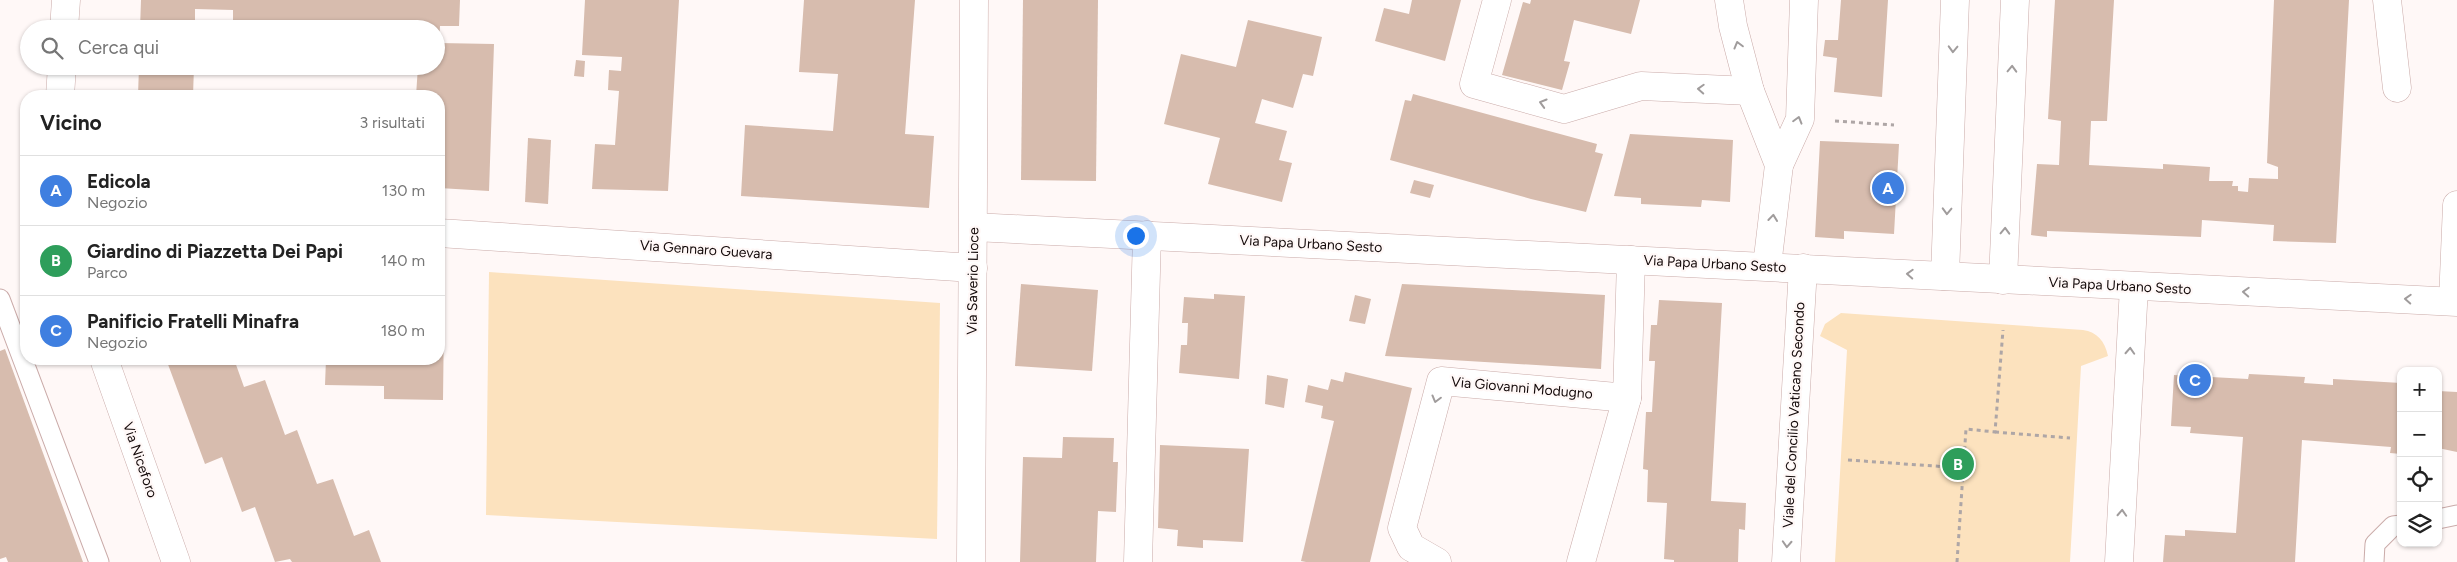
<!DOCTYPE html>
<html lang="it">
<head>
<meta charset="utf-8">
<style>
	body { margin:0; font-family:Figtree,sans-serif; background:#f2f2f2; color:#222 }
	.controls { position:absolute; right:15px; bottom:15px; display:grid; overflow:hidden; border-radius:10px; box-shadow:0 1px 4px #0004 }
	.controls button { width:45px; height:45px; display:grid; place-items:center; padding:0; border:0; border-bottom:1px solid #e0e0e0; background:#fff; color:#222; font:25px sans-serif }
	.you { position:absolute; left:1135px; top:235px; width:18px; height:18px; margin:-12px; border:4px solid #fff; border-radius:50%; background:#1a73e8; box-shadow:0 0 0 8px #1a73e833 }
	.badge { display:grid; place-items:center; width:32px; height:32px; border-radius:50%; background:#2563eb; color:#fff; font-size:16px; font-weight:700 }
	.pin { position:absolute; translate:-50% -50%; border:2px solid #fff; box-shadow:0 1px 5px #0006 }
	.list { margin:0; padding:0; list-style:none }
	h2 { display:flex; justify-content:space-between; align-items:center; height:65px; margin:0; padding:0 20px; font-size:21px }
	h2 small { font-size:16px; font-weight:400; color:#767676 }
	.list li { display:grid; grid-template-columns:32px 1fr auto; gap:15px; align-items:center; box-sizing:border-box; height:70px; padding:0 20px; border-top:1px solid #e0e0e0 }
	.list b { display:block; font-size:19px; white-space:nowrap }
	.list p { margin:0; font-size:16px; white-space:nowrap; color:#767676 }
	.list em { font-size:16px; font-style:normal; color:#767676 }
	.icon { flex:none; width:28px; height:28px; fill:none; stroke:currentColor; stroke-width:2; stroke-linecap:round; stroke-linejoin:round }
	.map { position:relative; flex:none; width:2457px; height:562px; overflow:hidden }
	.search { position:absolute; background:#fff; box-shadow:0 1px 4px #0004; left:20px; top:20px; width:425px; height:55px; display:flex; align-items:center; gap:12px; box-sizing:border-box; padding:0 18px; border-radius:28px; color:#767676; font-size:19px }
	.panel { position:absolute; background:#fff; box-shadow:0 1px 4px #0004; left:20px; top:90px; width:425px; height:275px; border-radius:20px }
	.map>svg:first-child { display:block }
	.green { fill:#fce2be }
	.building { fill:#d7bcae }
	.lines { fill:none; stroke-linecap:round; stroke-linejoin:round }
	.lane-casing { stroke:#caaba9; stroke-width:21 }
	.street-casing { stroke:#caaba9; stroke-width:29 }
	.path { stroke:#aea6a6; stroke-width:3; stroke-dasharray:4 4; stroke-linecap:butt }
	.lane { stroke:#fff; stroke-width:19 }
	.street { stroke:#fff; stroke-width:28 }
	.oneway { stroke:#a09c9c }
	.labels { text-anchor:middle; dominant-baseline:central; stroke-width:4.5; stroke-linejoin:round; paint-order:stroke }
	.street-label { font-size:14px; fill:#120808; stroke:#fff8f7 }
</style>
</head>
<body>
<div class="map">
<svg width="2457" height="562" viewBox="0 0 2457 562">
	<rect width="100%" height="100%" fill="#fff8f7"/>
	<g class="green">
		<path d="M489,272L940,303L937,539L486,515Z"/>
		<path d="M1841,313L2083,330C2097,332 2105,341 2108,356L2081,366L2070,562H1835L1847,350L1820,336L1825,324Z"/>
	</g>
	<g class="building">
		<path d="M141,0H460L459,26H440L439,43L494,44L489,191L439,188V96H416L418,66H436V29H420V26L233,21V10L195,9V29H140Z"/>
		<path d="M585,0H679L668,191L592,189L595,144L615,145L619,91L608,90L609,70L621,71L622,57L582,55Z"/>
		<path d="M804,0H915L905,134L934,136L929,208L741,196L745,125L833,131L838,74L799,72Z"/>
		<path d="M1023,0H1098L1096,181L1021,180Z"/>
		<path d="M1412,0H1461L1445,61L1375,41L1384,8L1409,14Z"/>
		<path d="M1531,0H1640L1631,34L1574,20L1564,61L1570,62L1562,90L1502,75L1523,2L1530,4Z"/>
		<path d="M1841,0H1888L1882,97L1834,92L1837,58L1823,56L1825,40H1838Z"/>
		<path d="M2055,0H2114L2107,121H2091L2089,165L2163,169V164L2210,167L2209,181H2233L2232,186H2238V191L2248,192L2249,178L2278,179V167L2267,163L2274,0H2349L2336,243L2273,241L2274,225L2202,220L2201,237L2047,231V237L2031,235L2037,164L2059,165L2061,121L2048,119Z"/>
		<path d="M1248,20L1322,37L1313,76L1303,74L1293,108L1262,99L1255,123L1287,131L1279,160L1292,163L1282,202L1208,184L1220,138L1164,124L1181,54L1236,67Z"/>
		<path d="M576,60L585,61L584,77L574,76Z"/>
		<path d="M139,66H194L193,96H138Z"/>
		<path d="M1413,94L1597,144L1595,152L1603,154L1586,212L1531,199L1390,160L1405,100L1411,101Z"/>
		<path d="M1630,134L1733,140L1730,202L1702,200L1701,207L1641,204V198L1614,196Z"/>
		<path d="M528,138L551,140L548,204L525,202Z"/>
		<path d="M1820,141L1899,144L1894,234L1844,231V239L1815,237Z"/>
		<path d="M1414,180L1434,185L1430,198L1410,193Z"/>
		<path d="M1021,284L1098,290L1092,371L1015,366Z"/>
		<path d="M1402,284L1605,295L1601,369L1385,356Z"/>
		<path d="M1214,294L1245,296L1239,379L1179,373L1181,345H1187L1188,323H1182L1184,297L1214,299Z"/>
		<path d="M1355,295L1371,299L1365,324L1349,321Z"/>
		<path d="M1659,300L1722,303L1711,501L1746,503L1745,530L1739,529L1738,562H1674V560L1664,559L1667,503L1647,502L1648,470L1643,469L1646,412H1652L1655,361H1649L1651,325H1657Z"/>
		<path d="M439,316L444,317L443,400L384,399V386L325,385L326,359H439Z"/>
		<path d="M5,349L36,434L83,562H8L6,557L0,559V351Z"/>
		<path d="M166,359H234L244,387L265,380L285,435L297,430L317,484L333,479L354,536L369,530L381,562H292L290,559L275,562L255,507L242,512L222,457L205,464Z"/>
		<path d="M1345,372L1412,388L1370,562H1306L1301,561L1334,421L1321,418L1323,406L1305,402L1308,385L1328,390L1331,379L1343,382Z"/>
		<path d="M2249,374L2305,377L2304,383L2333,385V379L2401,383V454L2390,453L2391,447L2302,440L2295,562H2163L2165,535L2185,536V530L2236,533L2243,437L2190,433L2191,427L2171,426L2174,375L2248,379Z"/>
		<path d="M1267,375L1288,379L1284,408L1265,404Z"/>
		<path d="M2438,391L2457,392V452L2438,448Z"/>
		<path d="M1063,437L1114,438L1113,462H1118L1116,512L1098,511L1096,562H1020L1023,457L1062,458Z"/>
		<path d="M1160,445L1249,449L1243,542L1203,540V548L1177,546L1178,530L1158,528Z"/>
	</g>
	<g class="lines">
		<defs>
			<g id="lane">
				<path d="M0,299L99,562"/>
				<path d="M2438,519L2457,515"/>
				<path d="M2374,562L2375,544L2393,526L2401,525"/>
			</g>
			<g id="street">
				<path d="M1497,0L1474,84L1564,109L1641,86L1750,91"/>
				<path d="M1729,0L1733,26L1750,91L1779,165L1767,266"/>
				<path d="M2387,0L2397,88"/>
				<path d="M64,29L66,0"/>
				<path d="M60,96L62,66"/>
				<path d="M1779,165L1800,119L1804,0"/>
				<path d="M974,227L2457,302"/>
				<path d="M439,233L973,268"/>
				<path d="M1945,276L1955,0"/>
				<path d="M2003,280L2015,0"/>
				<path d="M2453,301L2457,205"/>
				<path d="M104,359L176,562"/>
				<path d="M971,562L974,0"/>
				<path d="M1138,562L1147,235"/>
				<path d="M1437,562L1411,547L1402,528L1441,381L1627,398"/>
				<path d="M1581,562L1627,398L1631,260"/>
				<path d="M1786,562L1803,268"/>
				<path d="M2119,562L2134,287"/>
			</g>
		</defs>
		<use href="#lane" class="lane-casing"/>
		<use href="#street" class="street-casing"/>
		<g class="path">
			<path d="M1835,121L1894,125"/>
			<path d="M1995,432L2070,438"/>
			<path d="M1848,460L1963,468"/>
			<path d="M1957,562L1966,429L1995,432L2003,330"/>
		</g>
		<use href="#lane" class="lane"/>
		<use href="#street" class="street"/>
	</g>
	<defs><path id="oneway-chevron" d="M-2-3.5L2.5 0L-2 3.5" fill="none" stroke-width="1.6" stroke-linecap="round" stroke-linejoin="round" transform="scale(1.25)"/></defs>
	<g class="oneway">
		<use href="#oneway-chevron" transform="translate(1738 45) rotate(-105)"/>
		<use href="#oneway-chevron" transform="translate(1953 49) rotate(92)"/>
		<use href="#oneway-chevron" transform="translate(2012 69) rotate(-88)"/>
		<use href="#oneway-chevron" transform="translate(1701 89) rotate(-177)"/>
		<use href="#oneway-chevron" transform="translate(1543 103) rotate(-164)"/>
		<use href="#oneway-chevron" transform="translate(1798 120) rotate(-74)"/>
		<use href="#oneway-chevron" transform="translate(1947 211) rotate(92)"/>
		<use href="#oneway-chevron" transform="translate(1773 218) rotate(-84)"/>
		<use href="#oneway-chevron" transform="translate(2005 231) rotate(-88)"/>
		<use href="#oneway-chevron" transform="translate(1910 274) rotate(-177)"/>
		<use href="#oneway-chevron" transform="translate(2246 292) rotate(-177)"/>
		<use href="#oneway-chevron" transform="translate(2408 299) rotate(-177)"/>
		<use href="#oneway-chevron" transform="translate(2130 351) rotate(-87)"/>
		<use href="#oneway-chevron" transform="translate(1436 399) rotate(105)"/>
		<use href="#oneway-chevron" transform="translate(2122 513) rotate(-87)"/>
		<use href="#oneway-chevron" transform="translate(1787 544) rotate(93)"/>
	</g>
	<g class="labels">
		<g class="street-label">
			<text transform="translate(1311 244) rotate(3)">Via Papa Urbano Sesto</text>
			<text transform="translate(706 250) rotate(4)">Via Gennaro Guevara</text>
			<text transform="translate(1715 264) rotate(3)">Via Papa Urbano Sesto</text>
			<text transform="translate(973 281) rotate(-89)">Via Saverio Lioce</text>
			<text transform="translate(2120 286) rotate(3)">Via Papa Urbano Sesto</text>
			<text transform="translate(1522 388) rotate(5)">Via Giovanni Modugno</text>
			<text transform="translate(1794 415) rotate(-87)">Viale del Concilio Vaticano Secondo</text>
			<text transform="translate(140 460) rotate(71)">Via Niceforo</text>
		</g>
	</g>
</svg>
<div class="controls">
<button>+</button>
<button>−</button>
<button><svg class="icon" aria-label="locate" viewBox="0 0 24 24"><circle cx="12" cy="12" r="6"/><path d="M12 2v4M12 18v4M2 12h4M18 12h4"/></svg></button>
<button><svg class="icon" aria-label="layers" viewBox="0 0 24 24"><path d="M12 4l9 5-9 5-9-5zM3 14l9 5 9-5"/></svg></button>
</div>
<div class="you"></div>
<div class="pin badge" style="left:1888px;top:188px;background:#3f7fe0">A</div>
<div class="pin badge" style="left:1958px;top:464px;background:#2e9e5b">B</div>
<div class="pin badge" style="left:2195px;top:380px;background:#3f7fe0">C</div>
<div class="search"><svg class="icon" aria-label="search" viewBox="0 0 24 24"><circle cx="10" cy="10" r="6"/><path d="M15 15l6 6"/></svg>Cerca qui</div>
<section class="panel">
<h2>Vicino<small>3 risultati</small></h2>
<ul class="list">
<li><span class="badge" style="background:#3f7fe0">A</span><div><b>Edicola</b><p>Negozio</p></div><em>130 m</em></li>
<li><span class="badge" style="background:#2e9e5b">B</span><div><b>Giardino di Piazzetta Dei Papi</b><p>Parco</p></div><em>140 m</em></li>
<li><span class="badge" style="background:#3f7fe0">C</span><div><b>Panificio Fratelli Minafra</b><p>Negozio</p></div><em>180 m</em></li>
</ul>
</section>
</div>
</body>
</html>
